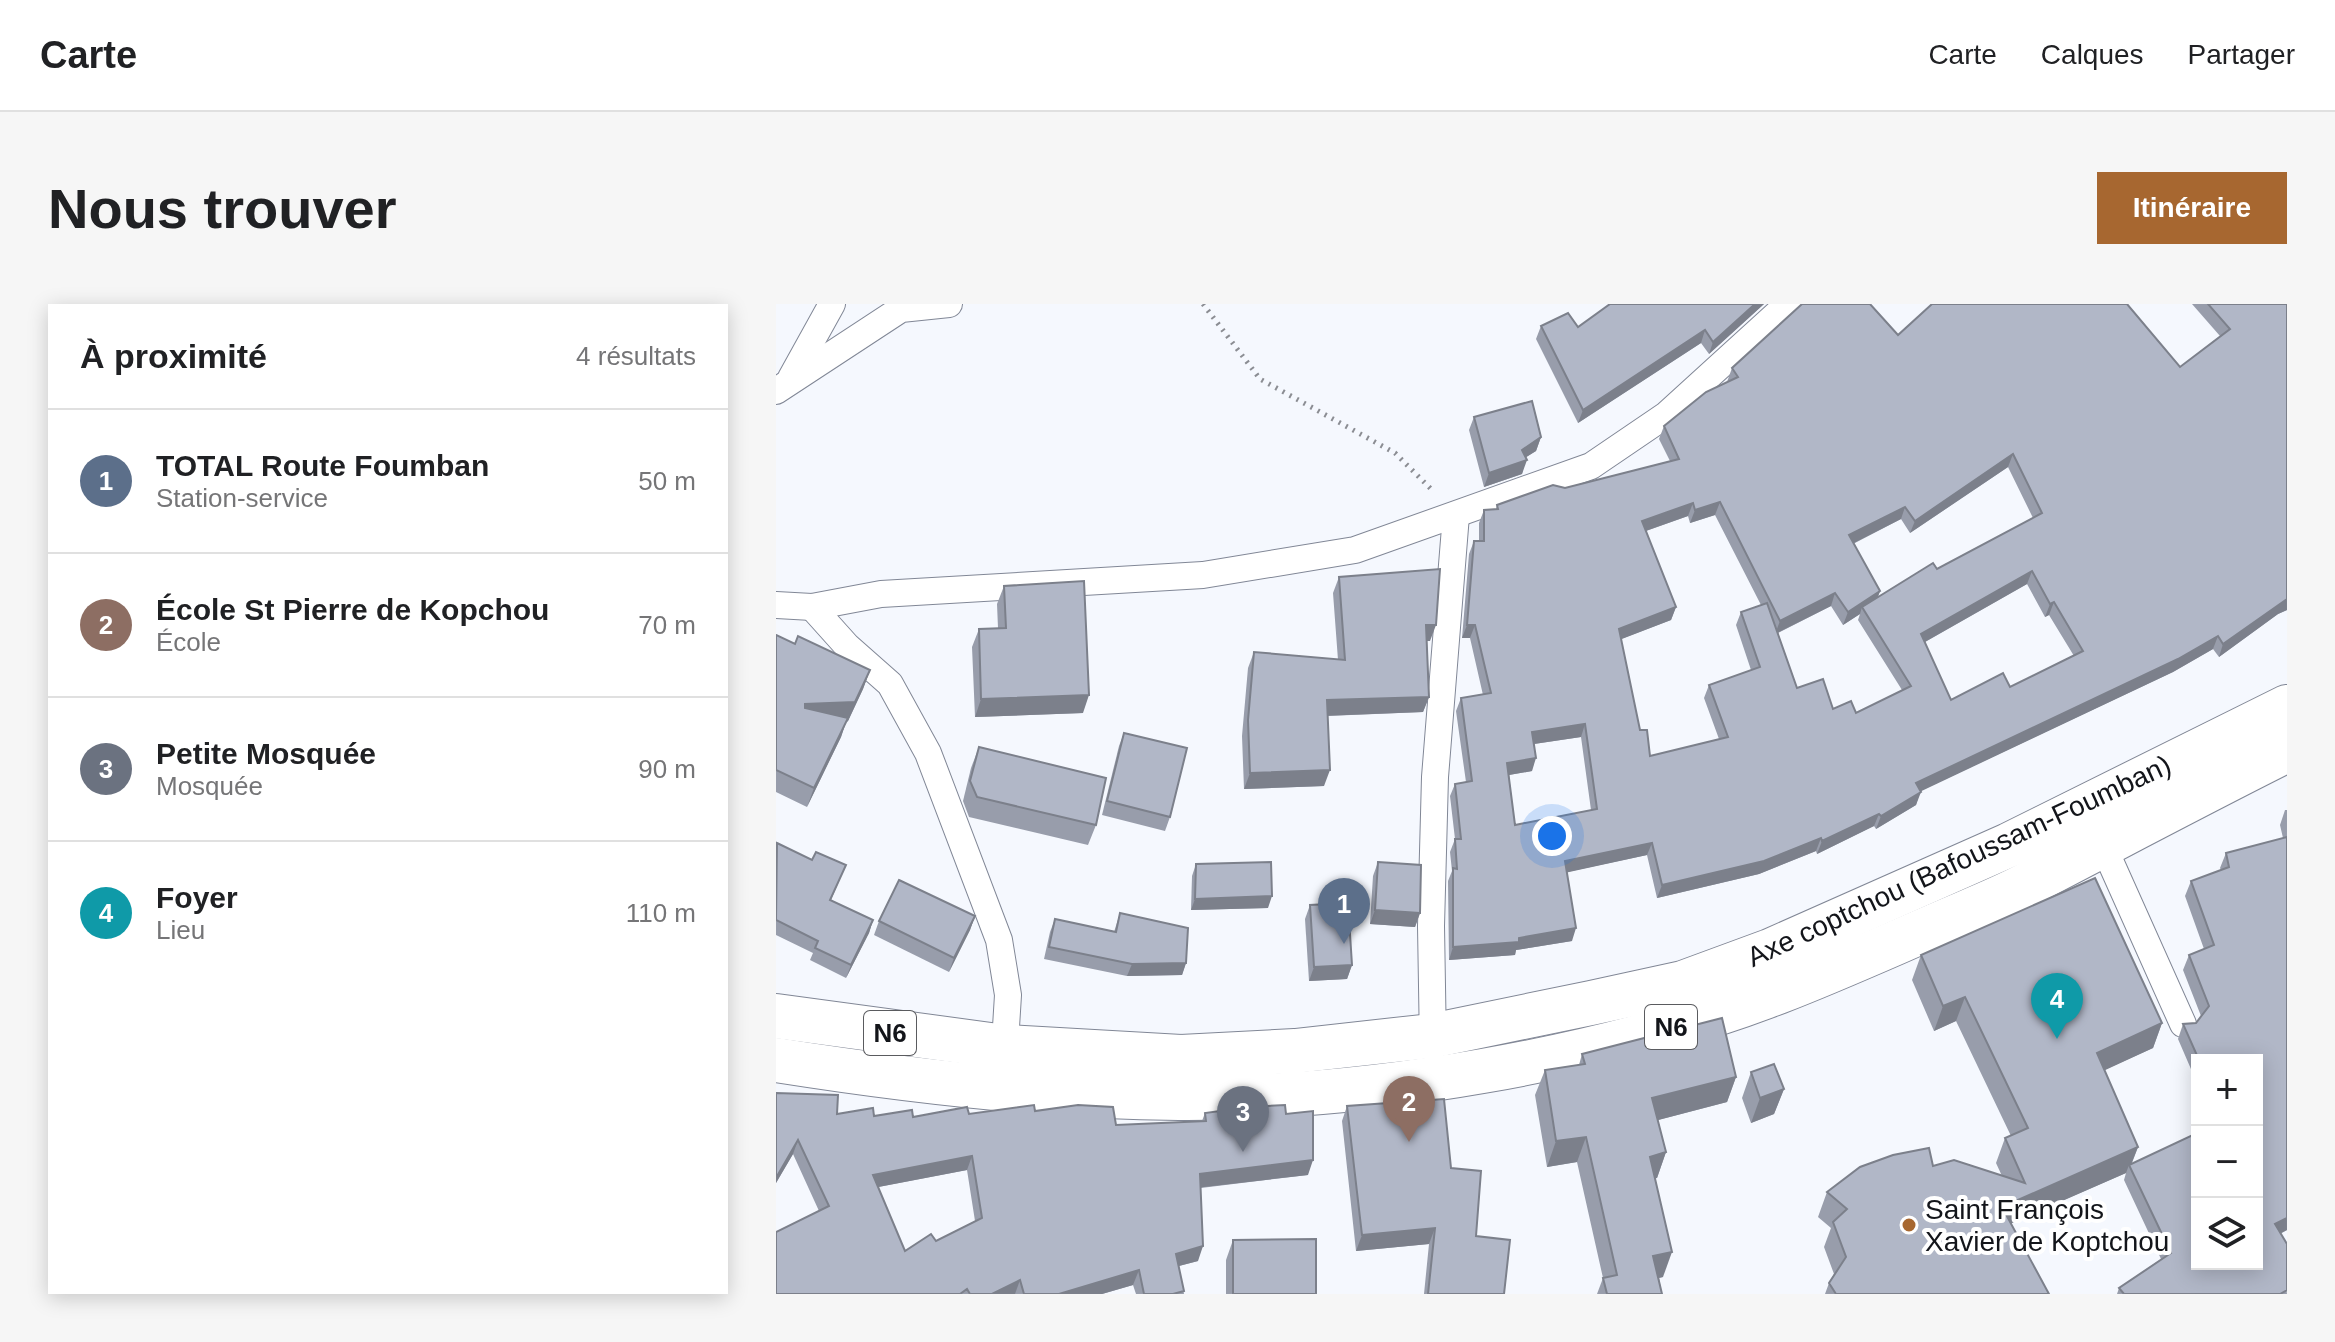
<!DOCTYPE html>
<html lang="fr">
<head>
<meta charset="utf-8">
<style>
	body { margin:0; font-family:Helvetica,sans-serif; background:#f6f6f6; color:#202124 }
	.controls { position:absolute; right:24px; bottom:24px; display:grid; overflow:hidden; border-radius:0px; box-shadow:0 4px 20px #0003 }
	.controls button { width:72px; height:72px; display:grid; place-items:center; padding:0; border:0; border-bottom:2px solid #e0e0e0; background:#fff; color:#202124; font:40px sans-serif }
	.you { position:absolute; left:776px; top:532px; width:28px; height:28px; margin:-20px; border:6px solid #fff; border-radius:50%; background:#1a73e8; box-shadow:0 0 0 12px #1a73e833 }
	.badge { display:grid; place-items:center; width:52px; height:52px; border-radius:50%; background:#a76730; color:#fff; font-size:26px; font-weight:700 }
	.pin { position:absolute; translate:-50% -66px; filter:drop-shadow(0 2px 4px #0008) }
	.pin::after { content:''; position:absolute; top:42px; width:28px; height:24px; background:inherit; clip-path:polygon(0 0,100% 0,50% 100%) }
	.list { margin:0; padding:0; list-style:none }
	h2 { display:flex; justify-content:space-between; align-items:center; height:104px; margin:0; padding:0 32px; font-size:34px }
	h2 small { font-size:26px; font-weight:400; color:#757577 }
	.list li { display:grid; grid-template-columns:52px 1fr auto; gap:24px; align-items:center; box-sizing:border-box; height:144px; padding:0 32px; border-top:2px solid #e0e0e0 }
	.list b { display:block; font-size:30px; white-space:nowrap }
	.list p { margin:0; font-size:26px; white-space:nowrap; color:#757577 }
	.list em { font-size:26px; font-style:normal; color:#757577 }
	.icon { flex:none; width:44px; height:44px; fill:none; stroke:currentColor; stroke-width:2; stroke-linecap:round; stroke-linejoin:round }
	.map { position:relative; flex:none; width:1511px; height:990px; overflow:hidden; border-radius:0px }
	header { display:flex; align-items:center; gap:48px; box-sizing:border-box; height:112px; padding:0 40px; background:#fff; border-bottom:2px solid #e0e0e0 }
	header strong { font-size:38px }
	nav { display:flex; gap:44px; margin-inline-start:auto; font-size:28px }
	.intro { display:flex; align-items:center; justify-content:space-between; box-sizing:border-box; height:192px; padding:0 48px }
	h1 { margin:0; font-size:56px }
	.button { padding:20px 36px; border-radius:0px; background:#a76730; color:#fff; font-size:28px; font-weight:700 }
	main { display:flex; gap:48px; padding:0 48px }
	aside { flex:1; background:#fff; border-radius:0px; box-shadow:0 4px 20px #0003 }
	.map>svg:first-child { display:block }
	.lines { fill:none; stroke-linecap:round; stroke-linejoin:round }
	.street-casing { stroke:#818796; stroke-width:28 }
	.highway-casing { stroke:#818796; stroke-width:46 }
	.path { stroke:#8b8d93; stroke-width:5; stroke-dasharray:2 6; stroke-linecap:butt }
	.street { stroke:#fff; stroke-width:26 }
	.highway { stroke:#fff; stroke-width:44 }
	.wall { fill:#989dab; fill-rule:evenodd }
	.shaded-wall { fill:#7c808b }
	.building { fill:#b1b7c7; stroke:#7c808b; stroke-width:2; fill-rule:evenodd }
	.poi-dot { fill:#a76730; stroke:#fff; stroke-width:3 }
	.labels { text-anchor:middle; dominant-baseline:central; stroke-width:8; stroke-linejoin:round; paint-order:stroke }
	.shield { fill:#fff; stroke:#5a5b5f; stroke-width:2 }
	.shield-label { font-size:26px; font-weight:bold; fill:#13151a }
	.street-label { font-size:28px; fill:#13151a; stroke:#fff }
	.poi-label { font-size:28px; fill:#13151a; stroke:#fff; text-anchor:start }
</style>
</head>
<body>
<header>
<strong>Carte</strong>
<nav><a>Carte</a><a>Calques</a><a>Partager</a></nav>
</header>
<div class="intro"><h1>Nous trouver</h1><a class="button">Itinéraire</a></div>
<main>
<aside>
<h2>À proximité<small>4 résultats</small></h2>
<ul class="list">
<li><span class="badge" style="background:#5c6f8a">1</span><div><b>TOTAL Route Foumban</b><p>Station-service</p></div><em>50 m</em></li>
<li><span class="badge" style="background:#8d6e63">2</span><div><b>École St Pierre de Kopchou</b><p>École</p></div><em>70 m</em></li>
<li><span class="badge" style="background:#6b7280">3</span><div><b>Petite Mosquée</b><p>Mosquée</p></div><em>90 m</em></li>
<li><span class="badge" style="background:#0f9aa8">4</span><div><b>Foyer</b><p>Lieu</p></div><em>110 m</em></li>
</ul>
</aside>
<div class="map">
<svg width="1511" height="990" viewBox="0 0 1511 990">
	<rect width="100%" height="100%" fill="#f5f8fe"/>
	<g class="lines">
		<defs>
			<g id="street">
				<path d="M15,74L56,0"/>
				<path d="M0,87L125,5L173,0"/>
				<path d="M0,301L36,303L105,290L427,271L579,246L815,162L890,111L1012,0"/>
				<path d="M36,303L71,342L114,380L152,449L223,636L232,691L228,755"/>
				<path d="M1326,539L1407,720"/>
				<path d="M657,742L655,622L659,473L680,211"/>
			</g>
			<g id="highway">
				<path d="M0,712L229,743L405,753L519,747L655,732L815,699L907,679L994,647L1233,541L1511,403"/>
				<path d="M0,756C133,777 268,793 403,794C593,795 825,756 1002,688C1054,668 1105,645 1156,623C1187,609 1220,597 1250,581C1337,536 1423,490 1511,446"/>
			</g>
		</defs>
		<use href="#street" class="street-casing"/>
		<use href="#highway" class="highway-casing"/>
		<path class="path" d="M427,0L484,75L619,149L657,187"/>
		<use href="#street" class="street"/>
		<use href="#highway" class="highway"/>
	</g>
	<g class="wall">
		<path d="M834,0H988L933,50L925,39L802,119L760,35L765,22L802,23Z"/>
		<path d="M1351,0L1404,63L1444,32L1416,0H1511V306L1502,310L1443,353L1437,345L1397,368L1144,487L1140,501L1100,525L1098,522L1041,550L1040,547L983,570L881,594L871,551L791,568L796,637L740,646L739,651L673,656L672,577L676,567L674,548L679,535L674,492L679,480L690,478L680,407L685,394L707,391L694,334H686L693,250L698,237H703V219L708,206L720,205L721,201L894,157L883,135L888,122L951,78L956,64L1122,31ZM1232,163L1257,214L1161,265L1102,293L1104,287L1077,240L1125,215L1134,229ZM939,211L985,301L965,308L960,321L975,366L933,381L928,394L943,435L874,452L864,426L845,335L895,316L900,303L870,227L912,212L914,219ZM1251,280L1269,313L1273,311L1298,352L1234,383L1175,396L1149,338ZM1055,302L1067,321L1084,310L1082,316L1126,386L1080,409L1057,405L1021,384L1002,329ZM805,433L815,506L739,521L733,471L756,467L758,440Z"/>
		<path d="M698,113L765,133L760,147L750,153L746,170L708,183L693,126Z"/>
		<path d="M563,273L654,337H651L653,393L647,408L551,412L548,482L468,485L466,432L472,364L478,348L562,356L557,289Z"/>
		<path d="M228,282L307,409L199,413L196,343L203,325L222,324L221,300Z"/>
		<path d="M0,331L19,340L94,366L87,385L72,417L70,418L65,433L31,503L0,488Z"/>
		<path d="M348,429L394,513L389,527L326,511L343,442Z"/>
		<path d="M203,443L320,521L312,541L193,513L187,497L195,464Z"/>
		<path d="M1509,506H1511V926L1504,930L1511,990H1341L1343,984L1385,955L1348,876L1350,869L1235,919L1273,990H1049L1053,979L1058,970L1048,943L1055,924L1042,913L1051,888L1157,862L1226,872L1220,859L1229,834L1235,832L1180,717L1158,727L1136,676L1145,651L1386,719L1377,744L1328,766L1362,843L1356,859L1421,960L1481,756H1421V779L1402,735L1407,720L1420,719L1425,712L1407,666L1413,651L1428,645L1409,592L1415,577L1445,566L1444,564L1450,549L1507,534L1504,521Z"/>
		<path d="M0,541L36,556L70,561L55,596L97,616L93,629L70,674L34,656L37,649L0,631Z"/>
		<path d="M602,558L644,609L639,623L594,620L597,572Z"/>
		<path d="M420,560L492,604L415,606L416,572Z"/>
		<path d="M534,601L576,661L571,675L533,677L529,615Z"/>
		<path d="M344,609L410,659L406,671L351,672L268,655L274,628L279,615L338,628Z"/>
		<path d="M199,612L194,626L173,668L98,631L103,617Z"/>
		<path d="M806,750L960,773L951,798L882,816L890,848L881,874H879L887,973L883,974L886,990H821L827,974L801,858L771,863L759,791L769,766L803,761Z"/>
		<path d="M975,768L1008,785L998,810L975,819L966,794Z"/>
		<path d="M0,789L61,810L98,812L137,813L259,807L340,821L426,817L429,809L510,810L532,871L425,884L422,957L403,962L408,990H360L357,981L326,990H0L43,907L17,850L0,879ZM191,866L199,917L160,937L129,947L102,883Z"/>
		<path d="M571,802L675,864L700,932L728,990H648L653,940L580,947L566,817Z"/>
		<path d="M457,936L540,990H450V956Z"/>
	</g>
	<g class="shaded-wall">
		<path d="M979,0H988L933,50L937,38Z"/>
		<path d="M929,26L925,39L802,119L807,106Z"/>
		<path d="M765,133L760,147L741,159L751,156L746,170L708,183L713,169Z"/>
		<path d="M1237,150L1232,163L1134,229L1139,217Z"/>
		<path d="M944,198L939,211L914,219L919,206Z"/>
		<path d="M917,199L912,212L861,230L866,217Z"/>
		<path d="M1129,203L1125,215L1068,244L1073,231Z"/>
		<path d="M1256,267L1251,280L1140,343L1145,330Z"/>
		<path d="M1104,287L1099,300L1086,303L1084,310L1067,321L1072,308Z"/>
		<path d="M1059,289L1055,302L999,330L1004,317Z"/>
		<path d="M1511,295V306L1502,310L1443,353L1447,340Z"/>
		<path d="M1278,298L1273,311L1269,313L1274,300Z"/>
		<path d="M900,303L895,316L838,338L843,325Z"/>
		<path d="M650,321H660L654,337H645Z"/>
		<path d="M691,321H699L694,334H686Z"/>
		<path d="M1442,332L1437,345L1397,368L1135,492L1140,479Z"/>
		<path d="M94,366L87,385L72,417L70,418L65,433L31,503L38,484L29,400Z"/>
		<path d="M313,391L307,409L199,413L205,395Z"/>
		<path d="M653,393L647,408L545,412L551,396Z"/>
		<path d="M809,420L805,433L751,441L756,428Z"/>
		<path d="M760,454L756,467L727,472L731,459Z"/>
		<path d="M554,466L548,482L468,485L474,469Z"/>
		<path d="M1145,488L1140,501L1100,525L1105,512Z"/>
		<path d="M1103,510L1098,522L1041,550L1046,537Z"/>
		<path d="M1045,534L1040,547L983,570L881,594L886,581Z"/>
		<path d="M876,539L871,551L784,570L789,557Z"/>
		<path d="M496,592L492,604L415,606L419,595Z"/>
		<path d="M599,606L644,609L639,623L594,620Z"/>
		<path d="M199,612L194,626L173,668L178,654Z"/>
		<path d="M97,616L93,629L70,674L75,661Z"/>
		<path d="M800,624L796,637L740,646L739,651L673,656L677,643L743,634Z"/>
		<path d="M410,659L406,671L351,672L356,660Z"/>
		<path d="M576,661L571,675L533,677L538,663Z"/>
		<path d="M1189,693L1180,717L1158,727L1167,702Z"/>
		<path d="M1386,719L1377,744L1312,774L1321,749Z"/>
		<path d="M960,773L951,798L867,820L876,794Z"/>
		<path d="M1008,785L998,810L975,819L984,794Z"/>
		<path d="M810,833L801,858L771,863L780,837Z"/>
		<path d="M22,836L17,850L0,879V874Z"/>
		<path d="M1362,843L1354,863L1353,861L1350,869L1218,927L1226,903Z"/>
		<path d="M890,848L881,874L865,878L874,853Z"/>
		<path d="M196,852L191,866L92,885L97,871Z"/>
		<path d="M537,856L532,871L419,884L424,870Z"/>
		<path d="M1511,914V926L1493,935L1499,920Z"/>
		<path d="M659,924L653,940L580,947L586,931Z"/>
		<path d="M427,942L422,957L395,964L400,950Z"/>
		<path d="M896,948L887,973L868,977L877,952Z"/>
		<path d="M363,966L357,981L326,990H283Z"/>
		<path d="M244,976L239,990H216Z"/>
	</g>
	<g class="building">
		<path d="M834,0H979L937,38L929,26L807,106L765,22L792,9L802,23Z"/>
		<path d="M1026,0H1094L1122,31L1156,0H1351L1404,63L1454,25L1432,0H1511V295L1447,340L1442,332L1402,355L1140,479L1145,488L1105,512L1103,510L1046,537L1045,534L988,557L886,581L876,539L789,557L800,624L743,634V638L677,643V564L681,565L679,535H685L679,480L696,477L685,394L715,389L699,321H691L698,237H708V206L722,205L721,201L777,181L789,184L903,155L888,122L930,88L962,73L956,64ZM1237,150L1266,209L1161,265L1157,259L1086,303L1135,382L1080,409L1075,397L1057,405L1047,375L1021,384L991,299L965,308L984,363L933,381L952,433L874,452L871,426H864L843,325L900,303L866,217L917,199L919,206L944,198L1004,317L1059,289L1072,308L1104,287L1073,231L1129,203L1139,217ZM1256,267L1274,300L1278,298L1307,347L1234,383L1227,369L1175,396L1145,330ZM809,420L821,505L739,521L731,459L760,454L756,428Z"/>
		<path d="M756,97L765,133L746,146L751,156L713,169L698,113Z"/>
		<path d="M664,265L660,321H650L653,393L551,396L554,466L474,469L472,416L478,348L569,356L563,273Z"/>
		<path d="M308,277L313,391L205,395L203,325L230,324L228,282Z"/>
		<path d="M0,331L19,340L22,332L94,366L79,398L29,400V404L72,414L38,484L0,466Z"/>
		<path d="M348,429L411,444L394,513L331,497Z"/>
		<path d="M203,443L330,474L320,521L201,493L194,477Z"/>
		<path d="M1511,533V914L1499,920L1511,940V986L1504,990H1348L1343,984L1395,949L1353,861L1421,829V960H1481V756H1423L1407,720L1420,719L1433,702L1413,651L1438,641L1415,577L1453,563L1450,549Z"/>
		<path d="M1,539L36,556L40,548L70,561L54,596L97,616L75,661L39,644L42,637L0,616Z"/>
		<path d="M495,558L496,592L419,595L420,560Z"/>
		<path d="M602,558L645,561L644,609L599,606Z"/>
		<path d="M1319,574L1386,719L1321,749L1362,843L1226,903L1273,990H1060L1053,979L1070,953L1057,918L1071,905L1051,888L1084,863L1117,851L1153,844L1157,862L1178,856L1249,879L1229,834L1252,824L1189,693L1167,702L1145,651Z"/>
		<path d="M123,576L199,612L178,654L103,617Z"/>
		<path d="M572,599L576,661L538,663L534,601Z"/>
		<path d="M344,609L412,624L410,659L356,660L273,643L279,615L340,628Z"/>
		<path d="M946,714L960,773L876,794L890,848L874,853L896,948L877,952L886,990H831L827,974L841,971L810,833L780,837L769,766L809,760L806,750Z"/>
		<path d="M998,760L1008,785L984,794L975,768Z"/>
		<path d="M0,789L62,791L61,810L97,804L98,812L136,806L137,813L191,803L193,810L258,801L259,807L302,801L337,803L340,821L430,817L429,809L473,803L509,801L510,810L537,807V856L424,870L427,942L400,950L408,987L397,990H368L363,966L283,990H248L244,976L216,990H194L191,985L184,990H0V928L53,902L22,836L0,874ZM196,852L206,914L160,937L155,930L129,947L97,871Z"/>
		<path d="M668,795L675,864L705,867L700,932L734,936L728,990H652L659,924L586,931L571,802Z"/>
		<path d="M540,935V990H457V936Z"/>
	</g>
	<circle class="poi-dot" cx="1133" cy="921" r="8"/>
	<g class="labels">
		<g class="shield">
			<rect x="869" y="701" width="52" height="44" rx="6"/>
			<rect x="88" y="707" width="52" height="44" rx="6"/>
		</g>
		<g class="shield-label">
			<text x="895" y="723">N6</text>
			<text x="114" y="729">N6</text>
		</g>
		<g class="street-label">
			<text transform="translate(1183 557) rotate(-25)">Axe coptchou (Bafoussam-Foumban)</text>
		</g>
		<g class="poi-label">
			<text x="1149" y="905">Saint François<tspan x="1149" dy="32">Xavier de Koptchou</tspan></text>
		</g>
	</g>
</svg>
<div class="controls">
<button>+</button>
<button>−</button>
<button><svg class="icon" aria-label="layers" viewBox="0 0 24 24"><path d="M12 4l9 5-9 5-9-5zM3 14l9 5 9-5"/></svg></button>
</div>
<div class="you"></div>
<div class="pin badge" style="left:568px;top:640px;background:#5c6f8a">1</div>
<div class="pin badge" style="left:633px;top:838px;background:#8d6e63">2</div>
<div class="pin badge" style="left:467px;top:848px;background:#6b7280">3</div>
<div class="pin badge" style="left:1281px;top:735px;background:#0f9aa8">4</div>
</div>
</main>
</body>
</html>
